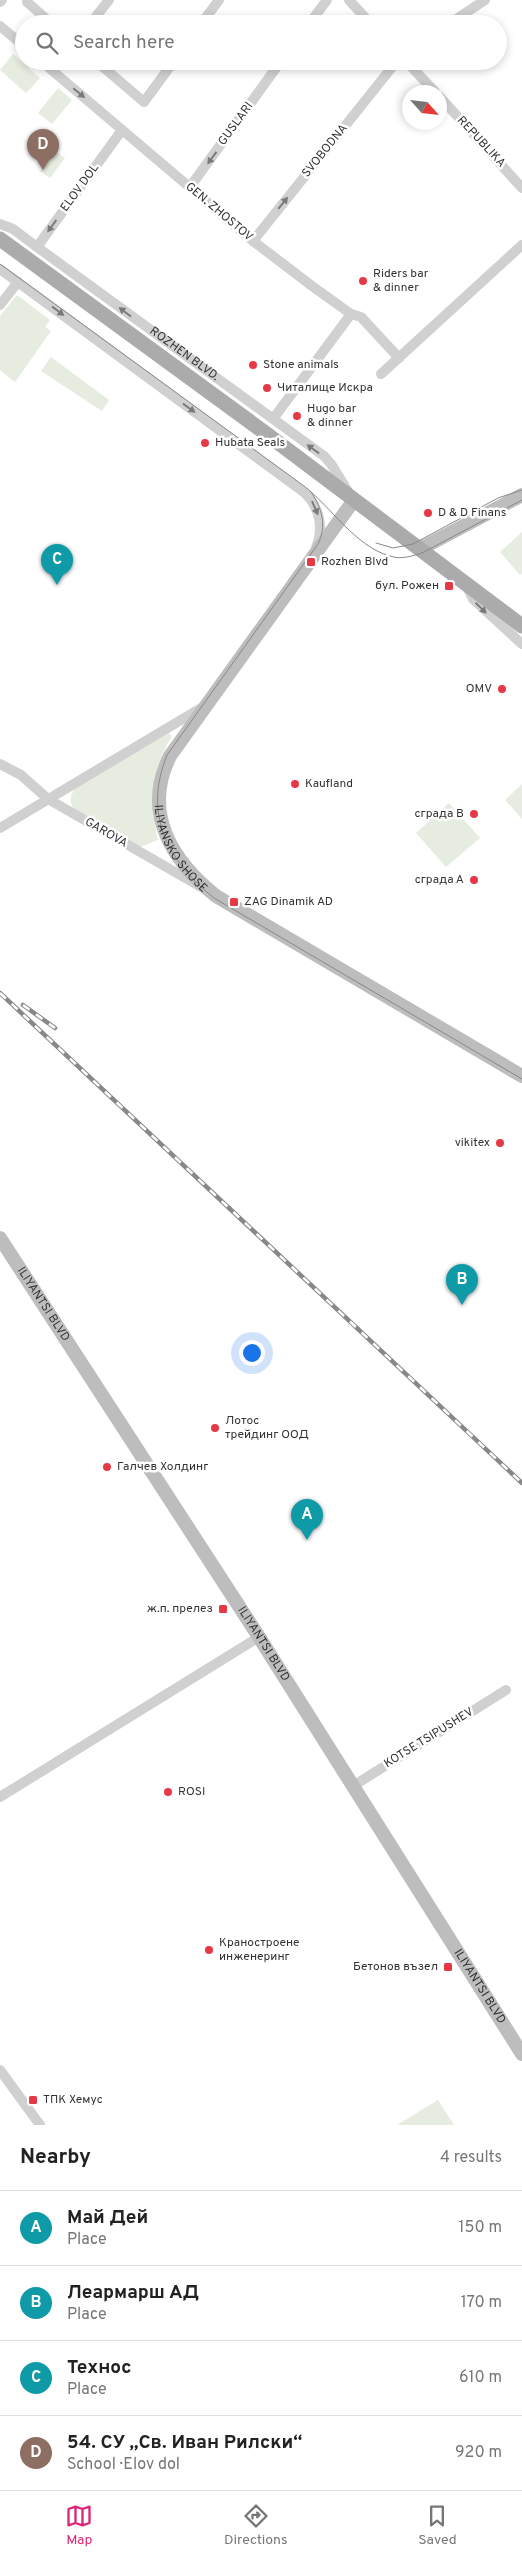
<!DOCTYPE html>
<html lang="en">
<head>
<meta charset="utf-8">
<style>
	body { margin:0; font-family:Overpass,sans-serif; background:#f2f2f2; color:#222 }
	.compass { position:absolute; left:402px; top:85px; width:45px; height:45px; border-radius:50%; background:#fff; box-shadow:0 2px 8px #0003; rotate:117deg }
	.you { position:absolute; left:251px; top:1352px; width:18px; height:18px; margin:-12px; border:4px solid #fff; border-radius:50%; background:#1a73e8; box-shadow:0 0 0 8px #1a73e833 }
	.badge { display:grid; place-items:center; width:32px; height:32px; border-radius:50%; background:#db2777; color:#fff; font-size:16px; font-weight:700 }
	.pin { position:absolute; translate:-50% -41px; filter:drop-shadow(0 1px 2px #0008) }
	.pin::after { content:''; position:absolute; top:26px; width:18px; height:15px; background:inherit; clip-path:polygon(0 0,100% 0,50% 100%) }
	.list { margin:0; padding:0; list-style:none }
	h2 { display:flex; justify-content:space-between; align-items:center; height:65px; margin:0; padding:0 20px; font-size:21px }
	h2 small { font-size:16px; font-weight:400; color:#767676 }
	.list li { display:grid; grid-template-columns:32px 1fr auto; gap:15px; align-items:center; box-sizing:border-box; height:75px; padding:0 20px; border-top:1px solid #e0e0e0 }
	.list b { display:block; font-size:19px; white-space:nowrap }
	.list p { margin:0; font-size:16px; white-space:nowrap; color:#767676 }
	.list em { font-size:16px; font-style:normal; color:#767676 }
	.icon { flex:none; width:28px; height:28px; fill:none; stroke:currentColor; stroke-width:2; stroke-linecap:round; stroke-linejoin:round }
	.map { position:relative; flex:none; width:522px; height:2125px; overflow:hidden }
	.search { position:absolute; background:#fff; box-shadow:0 2px 8px #0003; left:15px; right:15px; top:15px; height:55px; display:flex; align-items:center; gap:12px; box-sizing:border-box; padding:0 18px; border-radius:28px; color:#767676; font-size:19px }
	.sheet { height:365px; background:#fff }
	nav { display:flex; justify-content:space-around; align-items:center; box-sizing:border-box; height:70px; border-top:1px solid #e0e0e0; background:#fff; font-size:14px; color:#767676 }
	nav a { display:grid; justify-items:center; gap:2px }
	nav .on { color:#db2777 }
	.map>svg:first-child { display:block }
	.green { fill:#e6ecdf }
	.lines { fill:none; stroke-linecap:round; stroke-linejoin:round }
	.street { stroke:#d0d0d0; stroke-width:10 }
	.secondary { stroke:#bdbdbd; stroke-width:14 }
	.primary { stroke:#ababab; stroke-width:15 }
	.tram { stroke:#888; stroke-width:1 }
	.rail-casing { stroke:#888; stroke-width:4.5 }
	.rail { stroke:#fff; stroke-width:2.5; stroke-dasharray:8; stroke-linecap:butt }
	.oneway { fill:#7a7a7a }
	.poi-dot { fill:#e63946; stroke:#fff; stroke-width:2 }
	.labels { text-anchor:middle; dominant-baseline:central; stroke-width:5; stroke-linejoin:round; paint-order:stroke }
	.street-label { font-size:12px; fill:#333; stroke:#fff }
	.poi-label { font-size:12px; fill:#333; stroke:#fff; text-anchor:start }
</style>
</head>
<body>
<div class="map">
<svg width="522" height="2125" viewBox="0 0 522 2125">
	<rect width="100%" height="100%" fill="#fff"/>
	<g class="green">
		<path d="M13,54L40,78L26,93L0,70Z"/>
		<path d="M58,88L72,100L52,124L38,113Z"/>
		<path d="M55,151L65,158L50,178L40,171Z"/>
		<path d="M17,295L50,320L45,327L51,331L15,382L0,370V316Z"/>
		<path d="M51,357L109,400L102,411L41,371Z"/>
		<path d="M522,532V574L520,575L500,552Z"/>
		<path d="M169,733L172,736C150,773 149,799 158,840L140,847L74,809C69,801 70,797 75,788Z"/>
		<path d="M522,784V819L505,800Z"/>
		<path d="M449,803L480,838L446,867L416,833Z"/>
		<path d="M438,2100L454,2125H397Z"/>
	</g>
	<g class="lines">
		<g class="street">
			<path d="M349,0L371,24"/>
			<path d="M0,2L2,0"/>
			<path d="M27,2L52,24"/>
			<path d="M90,24L109,0"/>
			<path d="M201,24L219,0"/>
			<path d="M309,24L327,0"/>
			<path d="M449,24L485,0"/>
			<path d="M0,26L24,46"/>
			<path d="M41,61L253,241L312,286L351,314L361,317L399,358"/>
			<path d="M96,61L144,102L174,61"/>
			<path d="M406,61L435,92"/>
			<path d="M440,97L522,188"/>
			<path d="M190,187L281,61"/>
			<path id="s1" d="M0,224L13,229L37,247L324,456L331,464L349,493"/>
			<path d="M253,241L397,61"/>
			<path d="M37,247L122,130"/>
			<path d="M0,269L305,493C320,508 324,529 316,548"/>
			<path d="M0,305L18,282"/>
			<path d="M381,374L522,245"/>
			<path d="M273,419L351,314"/>
			<path d="M467,587L473,599L522,644"/>
			<path d="M0,764L21,775L48,799L201,887"/>
			<path d="M0,828L201,708"/>
			<path d="M353,1786L506,1690"/>
			<path d="M0,1797L259,1637"/>
			<path d="M0,2070L40,2125"/>
		</g>
		<g class="secondary">
			<path d="M354,500L170,756C142,812 171,860 216,896L522,1076"/>
			<path d="M420,549L522,495"/>
			<path id="s2" d="M0,1238L259,1637L522,2054"/>
		</g>
		<path class="primary" d="M0,239L264,432L522,626"/>
		<g class="tram">
			<path d="M0,264L304,486C330,506 356,547 390,556C401,560 413,556 424,552L522,500"/>
			<path id="s3" d="M311,492C322,508 327,526 318,544L167,755C143,815 167,860 214,898L522,1079"/>
			<path d="M376,543L393,548L413,544L498,498L522,490"/>
		</g>
		<defs>
			<g id="rail">
				<path d="M0,993L522,1483"/>
				<path d="M23,1005L55,1028"/>
			</g>
		</defs>
		<use href="#rail" class="rail-casing"/>
		<use href="#rail" class="rail"/>
	</g>
	<defs><path id="oneway-solid" d="M-6-.8H1V-3.2L6.5 0L1 3.2V.8H-6Z" transform="scale(1.25)"/></defs>
	<g class="oneway">
		<use href="#oneway-solid" transform="translate(79 93) rotate(40)"/>
		<use href="#oneway-solid" transform="translate(212 158) rotate(126)"/>
		<use href="#oneway-solid" transform="translate(283 203) rotate(-51)"/>
		<use href="#oneway-solid" transform="translate(52 226) rotate(126)"/>
		<use href="#oneway-solid" transform="translate(58 311) rotate(37)"/>
		<use href="#oneway-solid" transform="translate(125 312) rotate(-143)"/>
		<use href="#oneway-solid" transform="translate(189 408) rotate(36)"/>
		<use href="#oneway-solid" transform="translate(313 449) rotate(-144)"/>
		<use href="#oneway-solid" transform="translate(315 508) rotate(66)"/>
		<use href="#oneway-solid" transform="translate(481 608) rotate(44)"/>
	</g>
	<g class="poi-dot">
		<circle cx="363" cy="281" r="5"/>
		<circle cx="253" cy="365" r="5"/>
		<circle cx="267" cy="388" r="5"/>
		<circle cx="297" cy="416" r="5"/>
		<circle cx="205" cy="443" r="5"/>
		<circle cx="428" cy="513" r="5"/>
		<rect x="306" y="557" width="10" height="10" rx="2.5"/>
		<rect x="444" y="581" width="10" height="10" rx="2.5"/>
		<circle cx="502" cy="689" r="5"/>
		<circle cx="295" cy="784" r="5"/>
		<circle cx="474" cy="814" r="5"/>
		<circle cx="474" cy="880" r="5"/>
		<rect x="229" y="897" width="10" height="10" rx="2.5"/>
		<circle cx="500" cy="1143" r="5"/>
		<circle cx="215" cy="1428" r="5"/>
		<circle cx="107" cy="1467" r="5"/>
		<rect x="218" y="1604" width="10" height="10" rx="2.5"/>
		<circle cx="168" cy="1792" r="5"/>
		<circle cx="209" cy="1950" r="5"/>
		<rect x="443" y="1962" width="10" height="10" rx="2.5"/>
		<rect x="28" y="2095" width="10" height="10" rx="2.5"/>
	</g>
	<g class="labels">
		<g class="street-label">
			<text transform="translate(236 124) rotate(-54)">GUSLARI</text>
			<text transform="translate(481 142) rotate(47)">REPUBLIKA</text>
			<text transform="translate(325 151) rotate(-51)">SVOBODNA</text>
			<text transform="translate(80 188) rotate(-54)">ELOV DOL</text>
			<text transform="translate(219 212) rotate(40)">GEN. ZHOSTOV</text>
			<text stroke="none"><textPath href="#s1" startOffset="226">ROZHEN BLVD.</textPath></text>
			<text transform="translate(106 833) rotate(30)">GAROVA</text>
			<text stroke="none"><textPath href="#s3" startOffset="416">ILIYANSKO SHOSE</textPath></text>
			<text stroke="none"><textPath href="#s2" startOffset="79">ILIYANTSI BLVD</textPath></text>
			<text stroke="none"><textPath href="#s2" startOffset="484">ILIYANTSI BLVD</textPath></text>
			<text transform="translate(429 1738) rotate(-32)">KOTSE TSIPUSHEV</text>
			<text stroke="none"><textPath href="#s2" startOffset="889">ILIYANTSI BLVD</textPath></text>
		</g>
		<g class="poi-label">
			<text x="373" y="274">Riders bar<tspan x="373" dy="14">&amp; dinner</tspan></text>
			<text x="263" y="365">Stone animals</text>
			<text x="277" y="388">Читалище Искра</text>
			<text x="307" y="409">Hugo bar<tspan x="307" dy="14">&amp; dinner</tspan></text>
			<text x="215" y="443">Hubata Seals</text>
			<text x="438" y="513">D &amp; D Finans</text>
			<text x="321" y="562">Rozhen Blvd</text>
			<text x="439" y="586" text-anchor="end">бул. Рожен</text>
			<text x="492" y="689" text-anchor="end">OMV</text>
			<text x="305" y="784">Kaufland</text>
			<text x="464" y="814" text-anchor="end">сграда В</text>
			<text x="464" y="880" text-anchor="end">сграда А</text>
			<text x="244" y="902">ZAG Dinamik AD</text>
			<text x="490" y="1143" text-anchor="end">vikitex</text>
			<text x="225" y="1421">Лотос<tspan x="225" dy="14">трейдинг ООД</tspan></text>
			<text x="117" y="1467">Галчев Холдинг</text>
			<text x="213" y="1609" text-anchor="end">ж.п. прелез</text>
			<text x="178" y="1792">ROSI</text>
			<text x="219" y="1943">Краностроене<tspan x="219" dy="14">инженеринг</tspan></text>
			<text x="438" y="1967" text-anchor="end">Бетонов възел</text>
			<text x="43" y="2100">ТПК Хемус</text>
		</g>
	</g>
</svg>
<svg class="compass" viewBox="-18 -18 36 36"><path d="M0-13l5 13h-10z" fill="#e53935"/><path d="M0 13l5-13h-10z" fill="#767676"/></svg>
<div class="you"></div>
<div class="pin badge" style="left:307px;top:1540px;background:#0f9aa8">A</div>
<div class="pin badge" style="left:462px;top:1305px;background:#0f9aa8">B</div>
<div class="pin badge" style="left:57px;top:585px;background:#0f9aa8">C</div>
<div class="pin badge" style="left:43px;top:170px;background:#8d6e63">D</div>
<div class="search"><svg class="icon" aria-label="search" viewBox="0 0 24 24"><circle cx="10" cy="10" r="6"/><path d="M15 15l6 6"/></svg>Search here</div>
</div>
<section class="sheet">
<h2>Nearby<small>4 results</small></h2>
<ul class="list">
<li><span class="badge" style="background:#0f9aa8">A</span><div><b>Май Дей</b><p>Place</p></div><em>150 m</em></li>
<li><span class="badge" style="background:#0f9aa8">B</span><div><b>Леармарш АД</b><p>Place</p></div><em>170 m</em></li>
<li><span class="badge" style="background:#0f9aa8">C</span><div><b>Технос</b><p>Place</p></div><em>610 m</em></li>
<li><span class="badge" style="background:#8d6e63">D</span><div><b>54. СУ „Св. Иван Рилски“</b><p>School · Elov dol</p></div><em>920 m</em></li>
</ul>
</section>
<nav>
<a class="on"><svg class="icon" aria-label="map" viewBox="0 0 24 24"><path d="M3 6l6-2 6 2 6-2v14l-6 2-6-2-6 2zM9 4v14M15 6v14"/></svg>Map</a>
<a><svg class="icon" aria-label="directions" viewBox="0 0 24 24"><path d="M12 3l9 9-9 9-9-9zM9 14v-3h6M13 9l2 2-2 2"/></svg>Directions</a>
<a><svg class="icon" aria-label="saved" viewBox="0 0 24 24"><path d="M7 4h10v16l-5-4-5 4z"/></svg>Saved</a>
</nav>
</body>
</html>
